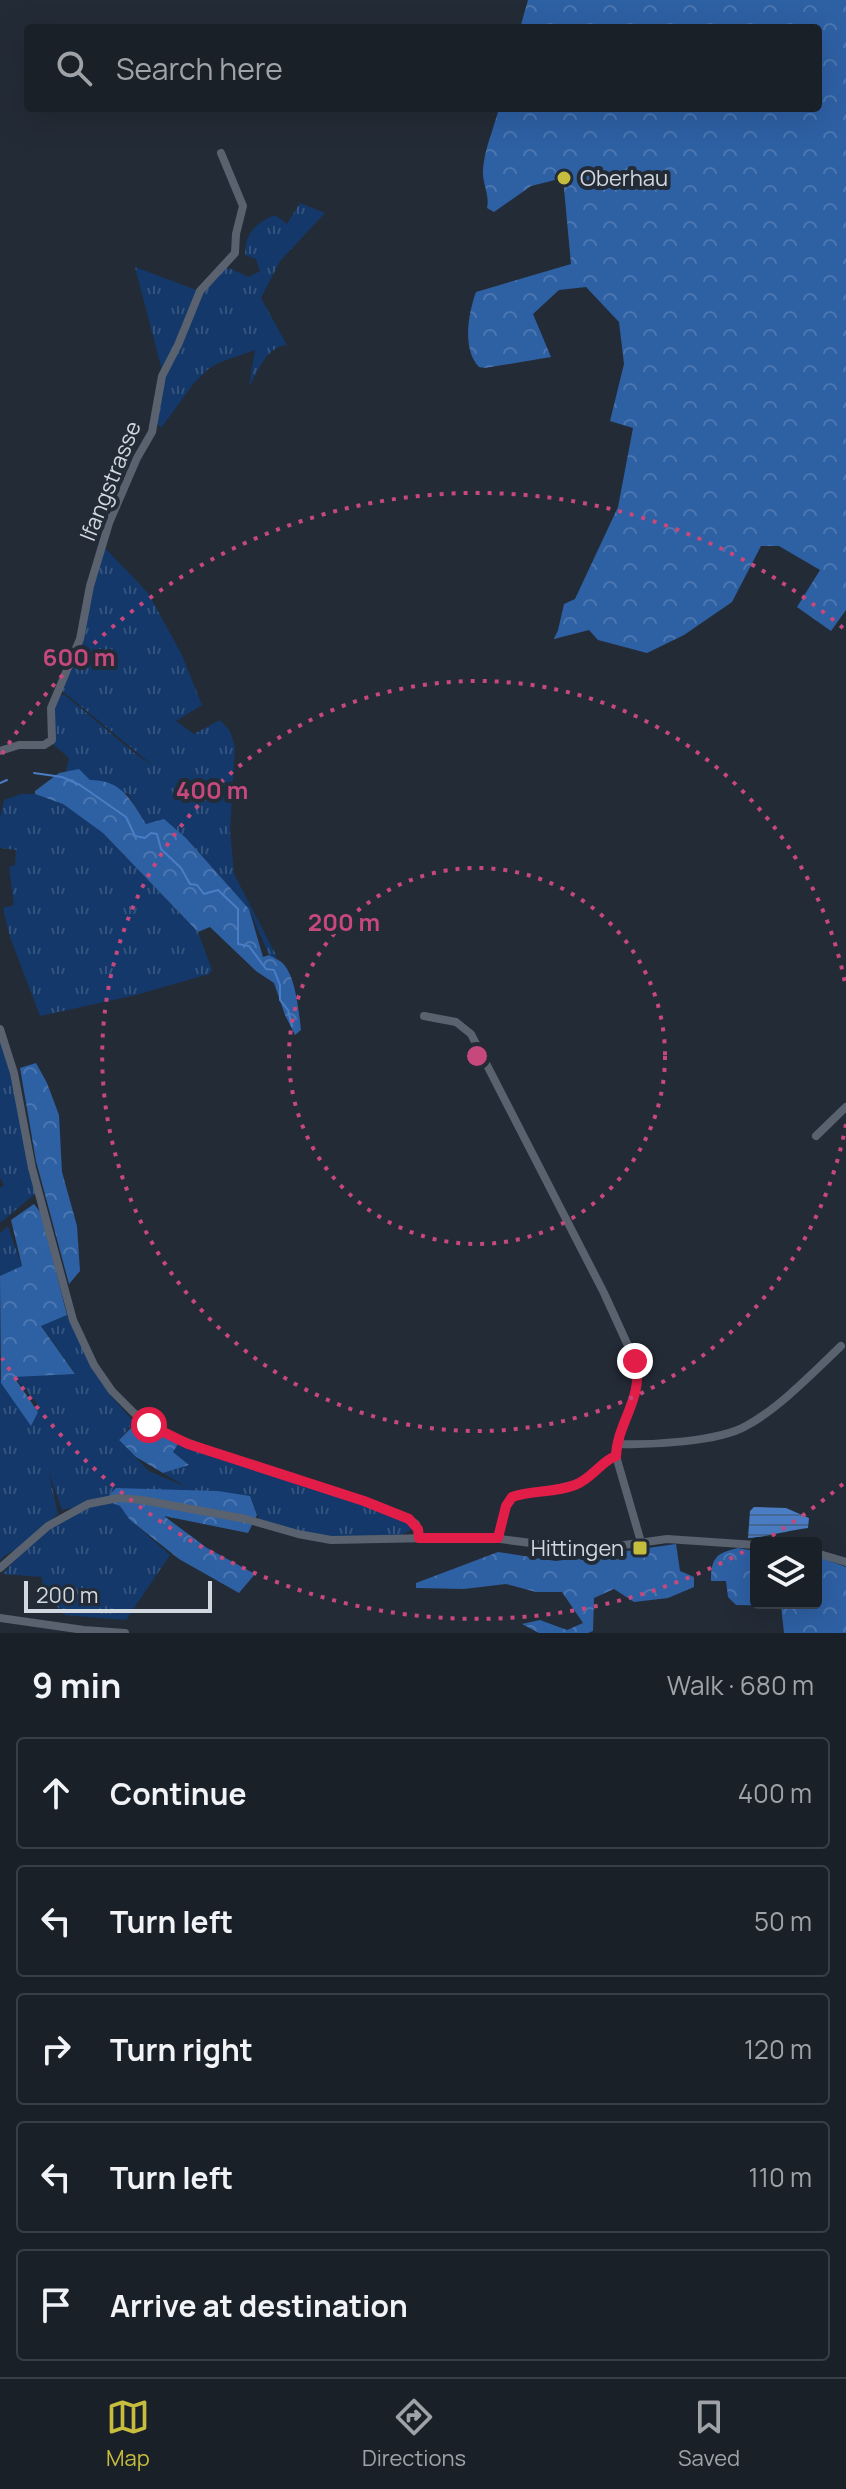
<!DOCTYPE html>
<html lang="en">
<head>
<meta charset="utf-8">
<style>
	body { margin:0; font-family:Manrope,sans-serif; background:#232830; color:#f1f3f6 }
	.controls { position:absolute; right:24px; bottom:24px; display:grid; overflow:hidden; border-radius:8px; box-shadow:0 8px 32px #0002 }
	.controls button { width:72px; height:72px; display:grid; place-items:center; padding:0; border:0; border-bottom:2px solid #383e45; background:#1a2028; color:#f1f3f6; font:40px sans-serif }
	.scale { position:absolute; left:24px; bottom:20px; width:188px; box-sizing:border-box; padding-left:8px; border:4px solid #d2d8df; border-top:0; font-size:22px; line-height:28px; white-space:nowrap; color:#d2d8df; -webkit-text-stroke:6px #232b36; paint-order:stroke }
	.stop { position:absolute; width:24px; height:24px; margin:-18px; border:6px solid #e11d48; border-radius:50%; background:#fff }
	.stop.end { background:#e11d48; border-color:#fff; box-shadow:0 2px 8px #0008 }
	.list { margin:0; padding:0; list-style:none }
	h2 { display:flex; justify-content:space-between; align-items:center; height:104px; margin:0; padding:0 32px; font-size:34px }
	h2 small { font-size:26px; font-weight:400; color:#9fa3a8 }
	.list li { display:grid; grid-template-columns:52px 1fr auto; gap:24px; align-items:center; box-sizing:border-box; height:112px; margin:0 16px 16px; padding:0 16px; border:2px solid #383e45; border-radius:8px }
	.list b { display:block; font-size:30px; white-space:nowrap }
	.list em { font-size:26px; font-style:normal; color:#9fa3a8 }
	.icon { flex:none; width:44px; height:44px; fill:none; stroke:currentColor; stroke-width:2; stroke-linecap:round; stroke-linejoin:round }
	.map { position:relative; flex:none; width:846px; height:1633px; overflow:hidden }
	.search { position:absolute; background:#1a2028; box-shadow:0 8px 32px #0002; left:24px; right:24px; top:24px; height:88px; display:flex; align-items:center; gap:20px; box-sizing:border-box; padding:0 28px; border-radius:8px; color:#9fa3a8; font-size:30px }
	.sheet { height:744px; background:#1a2028 }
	nav { display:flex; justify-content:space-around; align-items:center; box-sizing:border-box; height:112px; border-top:2px solid #383e45; background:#1a2028; font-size:22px; color:#9fa3a8 }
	nav a { display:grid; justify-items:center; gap:4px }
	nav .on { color:#c6bc3d }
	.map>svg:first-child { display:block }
	.grass { fill:url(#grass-tufts) }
	.forest { fill:url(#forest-crowns) }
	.water { fill:url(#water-rules) }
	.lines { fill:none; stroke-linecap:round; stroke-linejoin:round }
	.stream { stroke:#4a7dc3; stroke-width:2 }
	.minor { stroke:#59626e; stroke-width:8 }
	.route { stroke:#e11d48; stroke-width:10 }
	.ring { fill:none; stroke:#c6487c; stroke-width:4; stroke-dasharray:4 8 }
	.poi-dot { fill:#c6bc3d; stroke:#232b36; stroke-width:3 }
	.labels { text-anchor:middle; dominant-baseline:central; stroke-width:8; stroke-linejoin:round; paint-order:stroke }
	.poi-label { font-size:22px; fill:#d2d8df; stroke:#232b36; text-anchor:start }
	.street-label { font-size:22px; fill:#d2d8df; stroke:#232b36 }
	.centre { fill:#c6487c; stroke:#232b36; stroke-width:4 }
	.ring-label { font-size:24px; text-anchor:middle; font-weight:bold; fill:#c6487c; stroke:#232b36; stroke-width:8; stroke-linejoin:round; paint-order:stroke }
</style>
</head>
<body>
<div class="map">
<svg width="846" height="1633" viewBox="0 0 846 1633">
	<defs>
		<pattern id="grass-tufts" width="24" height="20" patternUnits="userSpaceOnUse" patternTransform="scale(2)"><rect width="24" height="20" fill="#133869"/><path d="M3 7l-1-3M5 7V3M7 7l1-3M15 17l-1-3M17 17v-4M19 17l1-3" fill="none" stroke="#34547e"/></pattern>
		<pattern id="forest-crowns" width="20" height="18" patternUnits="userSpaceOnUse" patternTransform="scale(2)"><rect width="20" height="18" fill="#2e60a4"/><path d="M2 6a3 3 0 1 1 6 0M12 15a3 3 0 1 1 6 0" fill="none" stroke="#4b76b0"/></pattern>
		<pattern id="water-rules" width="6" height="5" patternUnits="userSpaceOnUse" patternTransform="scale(2)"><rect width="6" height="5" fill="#4a7dc3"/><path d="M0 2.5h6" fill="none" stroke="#466896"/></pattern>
	</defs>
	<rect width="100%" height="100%" fill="#232b36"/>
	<g class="grass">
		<path d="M300,203L325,213L280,261L261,298L287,345C266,347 258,371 249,387L255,350L218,363L207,370L194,383L161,428L155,421L163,374L135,267L199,291L224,266L249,277L260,271L256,259L245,255C245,234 255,223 275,215L287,224Z"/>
		<path d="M104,547L148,593L182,655L202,705L176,721L194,734L220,720L230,731L235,747L230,831L234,874L276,955L275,959L269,955L249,909L186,838L146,824L128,794L66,771L69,758L53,744L52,713L60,695H65L138,756L151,764L60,689L80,639Z"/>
		<path d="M21,794H35L63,804L103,833L198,932L212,970L209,974L136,995L40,1016L10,937L3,908L14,905L9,867L15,865L16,850L0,848V818L4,800Z"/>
		<path d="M0,1037L9,1062L36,1193L0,1223V1188L4,1185L0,1177Z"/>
		<path d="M8,1226L22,1267L0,1276V1233Z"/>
		<path d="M67,1315L111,1396L134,1422L119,1440L149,1471L186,1487L163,1473L189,1465L173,1452L178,1444L404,1519L411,1525V1530L399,1536H327L296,1531L259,1519L250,1496C186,1486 124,1496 62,1510L49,1473L58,1514L24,1545L4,1556L0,1561V1379L31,1425L39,1406L14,1376L75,1373L41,1325Z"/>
		<path d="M112,1502L120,1506L130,1520L170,1555L126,1620L65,1615L43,1592L42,1577L3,1574C30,1539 68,1509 112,1502Z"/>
	</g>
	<g class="forest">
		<path d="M528,0H846V610L831,631L797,607L820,570L779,546H761L732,602L684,635L647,653L598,640L589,630L554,639L558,630L564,604L575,599L618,507L633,428L610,421L624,364L619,322L586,287L559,290L533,314L551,357L485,368L479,367C462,349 468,314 476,292L571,264L563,178L531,186L494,212L487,208C490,195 482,183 483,170C484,150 494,128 499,108H818V28H520Z"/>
		<path d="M79,769L90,780C122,780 131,800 146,824L164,819L186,838L249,909L263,957L269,955C274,958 282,961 285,966C296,980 299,1013 301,1030L295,1035L285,1015L274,983L256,971L210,927L198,932L103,833L63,804L35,794V791L59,773Z"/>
		<path d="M36,1063L47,1083L59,1115L62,1172L77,1226L80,1271L69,1284L36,1161L20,1068Z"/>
		<path d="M34,1204L41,1213L67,1315L41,1326L75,1374L14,1377L38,1412L31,1426L1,1383L0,1276L22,1266L11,1220Z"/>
		<path d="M138,1421L178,1444L173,1452L189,1465L163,1473L136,1457L119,1440Z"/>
		<path d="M116,1488L218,1491L250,1496L257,1515L248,1533L164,1516L207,1548L255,1574L239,1593L179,1559L130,1520L120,1506L105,1500Z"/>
		<path d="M676,1544L680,1571L694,1577V1587L668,1598L634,1602L614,1589L594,1598L593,1631L588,1633H539L522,1624L540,1620L567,1630L583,1623L562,1592H536L506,1584L464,1589L416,1588V1583L498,1552L556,1561Z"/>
		<path d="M738,1548L756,1551V1603H816V1556L846,1567V1633H784L781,1606L736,1605L728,1597L726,1581H711C711,1558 716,1553 738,1548Z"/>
	</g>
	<path class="water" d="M754,1507L786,1508L809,1518L808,1528C789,1530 768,1537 748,1538L750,1511Z"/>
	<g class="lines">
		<g class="stream">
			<path d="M34,773L62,777L80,785L126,817L135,836L145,838L151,833L157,834L161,849L181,868L190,884L197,885L204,894L218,890L238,909V944L249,946L266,969L274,970L280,985V1000L288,1010L292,1026"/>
			<path d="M0,783L7,780"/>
		</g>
		<g class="minor">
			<path d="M0,751L19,745H44L52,740L51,708L80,639L90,586L109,523L137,458L152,432L162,376L178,345L200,291L235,253L236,234L243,206L221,153"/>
			<path d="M424,1016L456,1022L471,1034L604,1293L635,1361C645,1396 617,1423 616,1456C602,1461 595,1476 581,1482C558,1492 535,1489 512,1497L506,1506L498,1538"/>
			<path d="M0,1029L14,1073L32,1168L73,1320L94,1365L112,1391L134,1413L165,1434L221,1455L369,1503L409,1519L416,1524L419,1538"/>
			<path d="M816,1136L846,1107"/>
			<path d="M618,1444C650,1445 718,1442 746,1426C778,1409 814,1372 841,1346"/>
			<path d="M616,1456L641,1542"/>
			<path d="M816,1553L846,1562"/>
			<path d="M0,1568L48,1526L88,1504L118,1498L142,1500L246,1519L298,1534L331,1540L483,1537L588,1550L667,1539L756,1545"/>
			<path d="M0,1618L84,1630L125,1633"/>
		</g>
	</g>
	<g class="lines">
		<path class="route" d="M149,1425L188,1444L364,1501L409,1519L418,1529L419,1538H498L506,1506L512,1497C532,1490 554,1493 575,1485C593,1478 601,1461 616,1456C617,1423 645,1396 635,1361"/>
	</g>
	<g class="ring">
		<circle cx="477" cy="1056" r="188"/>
		<path d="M846 1124A375 375 0 1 1 846 988"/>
		<path d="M843 1484A563 563 0 0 1 763 1541M754 1546A563 563 0 0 1 2 1358M2 754A563 563 0 0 1 843 628"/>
	</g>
	<g class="poi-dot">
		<circle cx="564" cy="178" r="8"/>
		<rect x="632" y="1540" width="16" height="16" rx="4"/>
	</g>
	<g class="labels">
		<g class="poi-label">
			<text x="580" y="178">Oberhau</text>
			<text x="624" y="1548" text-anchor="end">Hittingen</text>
		</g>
		<g class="street-label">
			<text transform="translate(110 481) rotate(-68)">Ifangstrasse</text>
		</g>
	</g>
	<circle cx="477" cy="1056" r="12" class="centre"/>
	<g class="ring-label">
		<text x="79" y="666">600 m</text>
		<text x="212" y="799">400 m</text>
		<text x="344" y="931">200 m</text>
	</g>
</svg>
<div class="controls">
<button><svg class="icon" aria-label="layers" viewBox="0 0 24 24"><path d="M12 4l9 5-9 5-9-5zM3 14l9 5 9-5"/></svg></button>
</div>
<div class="scale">200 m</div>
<div class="stop" style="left:149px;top:1425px"></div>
<div class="stop end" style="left:635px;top:1361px"></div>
<div class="search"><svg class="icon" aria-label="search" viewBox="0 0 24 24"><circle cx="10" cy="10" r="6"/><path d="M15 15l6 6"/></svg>Search here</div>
</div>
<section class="sheet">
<h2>9 min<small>Walk · 680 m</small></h2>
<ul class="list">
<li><svg class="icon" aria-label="ahead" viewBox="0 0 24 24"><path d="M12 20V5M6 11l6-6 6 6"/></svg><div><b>Continue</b></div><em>400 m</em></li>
<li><svg class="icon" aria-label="left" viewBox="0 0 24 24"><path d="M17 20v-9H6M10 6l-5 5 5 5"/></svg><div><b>Turn left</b></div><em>50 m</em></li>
<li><svg class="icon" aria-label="right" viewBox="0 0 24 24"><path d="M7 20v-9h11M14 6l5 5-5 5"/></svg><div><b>Turn right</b></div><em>120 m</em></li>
<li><svg class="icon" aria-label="left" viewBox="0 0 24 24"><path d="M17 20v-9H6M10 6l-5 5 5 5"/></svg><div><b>Turn left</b></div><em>110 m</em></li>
<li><svg class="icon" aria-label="arrive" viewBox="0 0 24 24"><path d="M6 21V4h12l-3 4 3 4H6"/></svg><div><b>Arrive at destination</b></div></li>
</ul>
</section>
<nav>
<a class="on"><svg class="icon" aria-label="map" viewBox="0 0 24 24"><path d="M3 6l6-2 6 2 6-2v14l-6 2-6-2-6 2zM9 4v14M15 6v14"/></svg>Map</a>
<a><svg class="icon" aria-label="directions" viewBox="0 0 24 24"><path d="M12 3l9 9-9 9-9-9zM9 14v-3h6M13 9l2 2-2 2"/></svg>Directions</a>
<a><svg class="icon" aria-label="saved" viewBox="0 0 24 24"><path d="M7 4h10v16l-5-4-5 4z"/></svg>Saved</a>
</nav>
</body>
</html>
